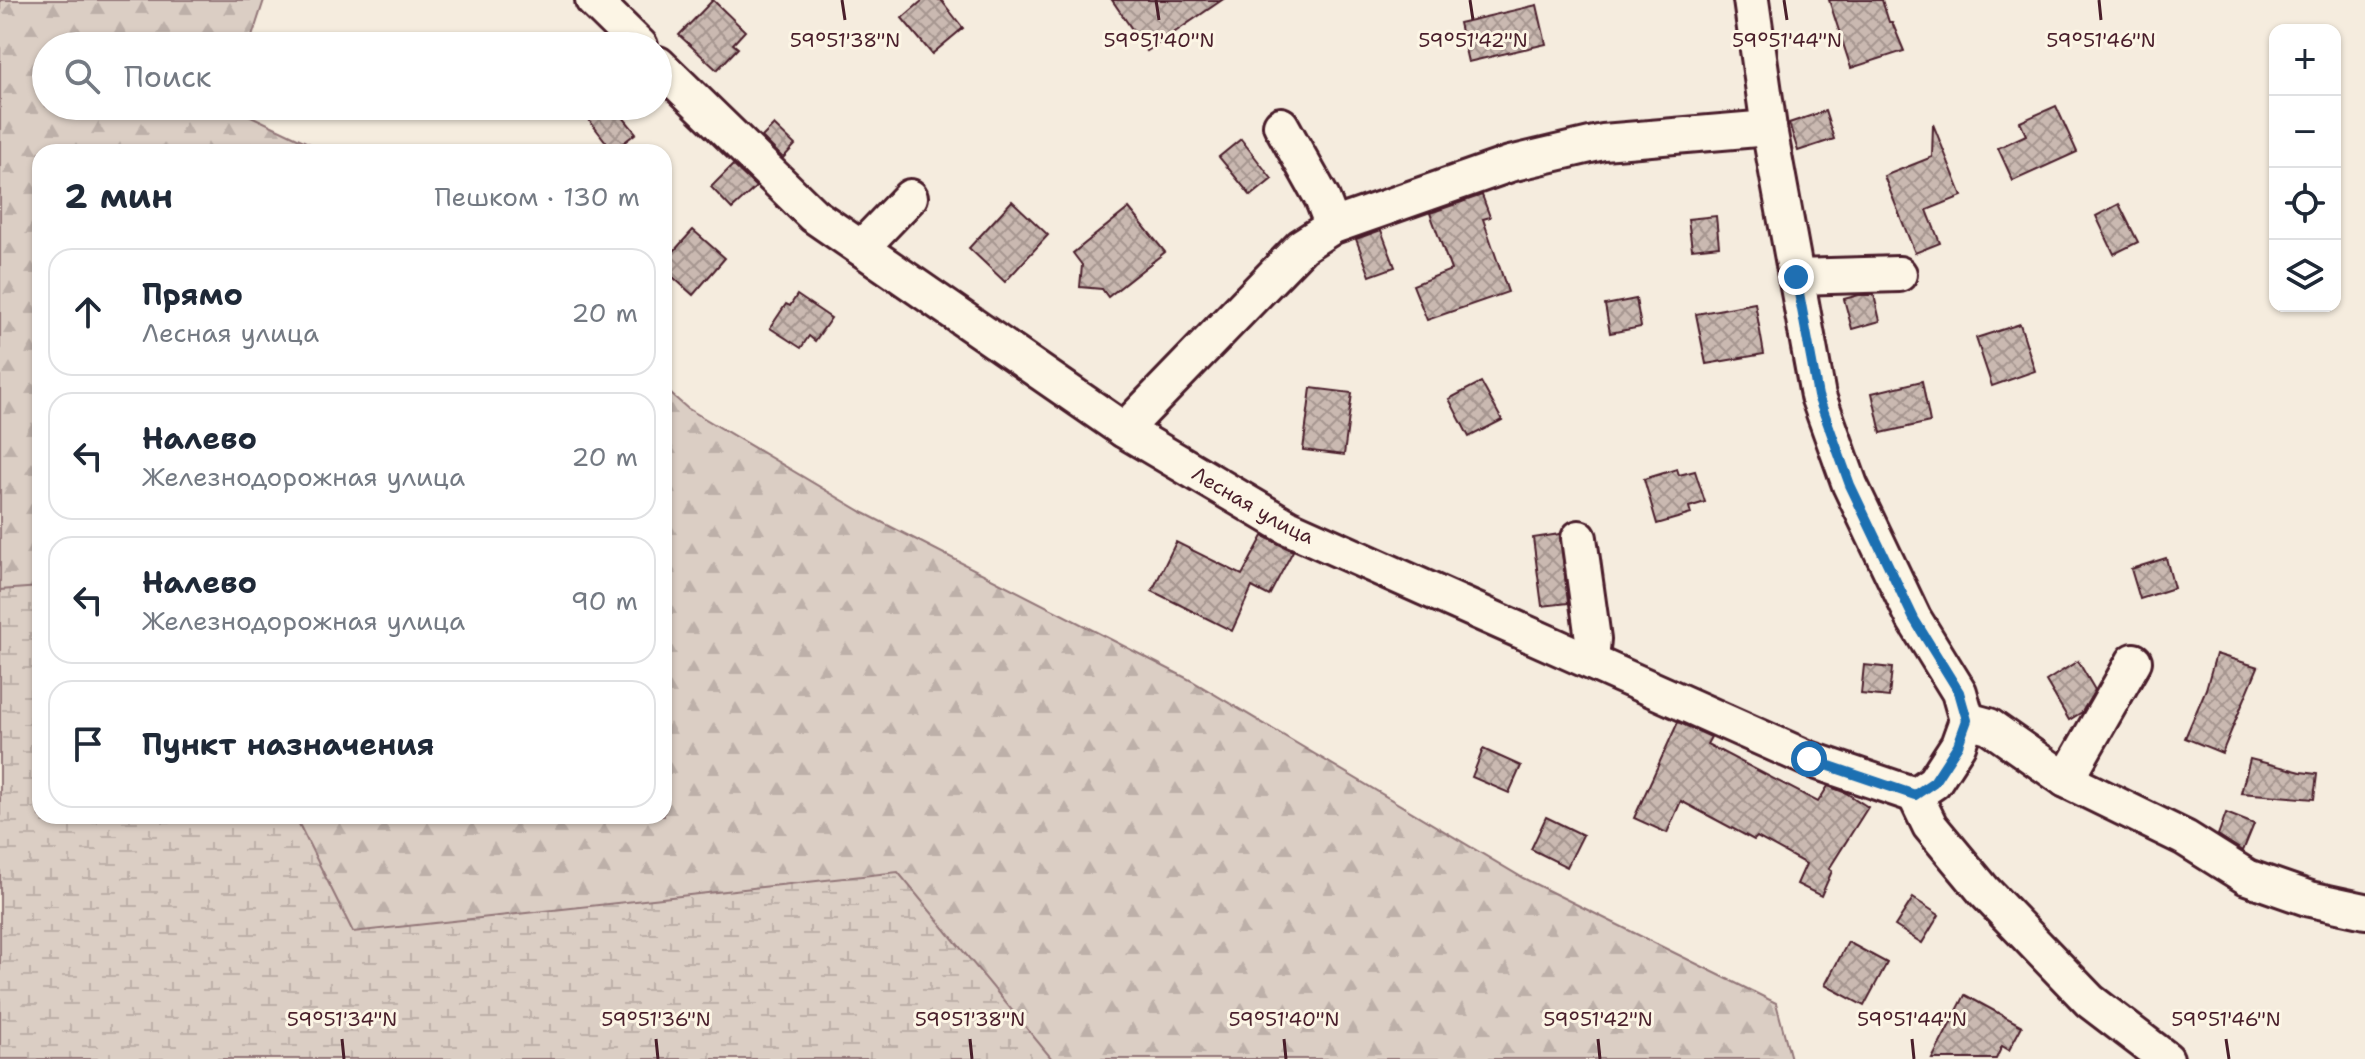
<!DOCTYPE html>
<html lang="ru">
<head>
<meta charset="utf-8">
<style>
	body { margin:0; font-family:"Shantell Sans",sans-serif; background:#f2f2f3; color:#1f2937 }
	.controls { position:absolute; right:24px; top:24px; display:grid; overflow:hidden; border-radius:16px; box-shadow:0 2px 6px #0004 }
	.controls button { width:72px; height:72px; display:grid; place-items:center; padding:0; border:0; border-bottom:2px solid #e0e1e3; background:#fff; color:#1f2937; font:40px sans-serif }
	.stop { position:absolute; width:24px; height:24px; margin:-18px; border:6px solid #1f6fb2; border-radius:50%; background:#fff }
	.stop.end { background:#1f6fb2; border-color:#fff; box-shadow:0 2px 8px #0008 }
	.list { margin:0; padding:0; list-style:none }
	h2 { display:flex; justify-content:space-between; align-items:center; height:104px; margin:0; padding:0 32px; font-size:34px }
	h2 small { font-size:26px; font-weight:400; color:#747a83 }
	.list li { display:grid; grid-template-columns:52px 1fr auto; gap:24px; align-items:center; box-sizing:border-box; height:128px; margin:0 16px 16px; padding:0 16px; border:2px solid #e0e1e3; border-radius:24px }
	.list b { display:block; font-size:30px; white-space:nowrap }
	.list p { margin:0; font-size:26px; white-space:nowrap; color:#747a83 }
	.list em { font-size:26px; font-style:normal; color:#747a83 }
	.icon { flex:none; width:44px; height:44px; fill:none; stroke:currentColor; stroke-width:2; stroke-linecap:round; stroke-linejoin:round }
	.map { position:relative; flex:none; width:2365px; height:1059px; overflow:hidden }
	.search { position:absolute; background:#fff; box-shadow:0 2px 6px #0004; left:32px; top:32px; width:640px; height:88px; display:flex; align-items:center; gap:20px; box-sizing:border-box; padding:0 28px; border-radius:44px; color:#747a83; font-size:30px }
	.panel { position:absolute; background:#fff; box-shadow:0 2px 6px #0004; left:32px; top:144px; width:640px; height:680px; border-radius:24px }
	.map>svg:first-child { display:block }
	.forest { fill:url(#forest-firs); stroke:#927678; stroke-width:2 }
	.wetland { fill:url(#wetland-marsh); stroke:#927678; stroke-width:2 }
	.building { fill:url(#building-cross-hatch); stroke:#4a1f2b; stroke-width:2 }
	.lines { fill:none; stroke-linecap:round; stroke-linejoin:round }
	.minor-casing { stroke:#4a1f2b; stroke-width:40 }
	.minor { stroke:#fcf5e5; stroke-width:34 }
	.route { stroke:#1f6fb2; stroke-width:10 }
	.ticks { fill:none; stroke:#4a1f2b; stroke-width:3 }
	.labels { text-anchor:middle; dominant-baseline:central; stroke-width:6; stroke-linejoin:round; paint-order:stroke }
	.street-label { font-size:20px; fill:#4a1f2b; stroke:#fcf5e5 }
	.ticks-label { font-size:20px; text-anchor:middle; fill:#4a1f2b; stroke:#fcf5e5; stroke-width:6; stroke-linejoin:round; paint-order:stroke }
</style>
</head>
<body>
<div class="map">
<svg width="2365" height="1059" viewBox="0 0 2365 1059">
	<defs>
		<pattern id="forest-firs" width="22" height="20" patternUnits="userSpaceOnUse" patternTransform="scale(2)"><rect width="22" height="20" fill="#dbcec4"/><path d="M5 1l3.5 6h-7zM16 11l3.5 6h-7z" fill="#bdb0a9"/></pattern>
		<pattern id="wetland-marsh" width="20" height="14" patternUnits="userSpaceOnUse" patternTransform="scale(2)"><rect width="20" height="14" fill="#dbcec4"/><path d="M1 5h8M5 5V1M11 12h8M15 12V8" fill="none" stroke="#bdb0a9"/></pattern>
		<pattern id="building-cross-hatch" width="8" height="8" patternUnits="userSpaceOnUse" patternTransform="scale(2)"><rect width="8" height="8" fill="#cab9b1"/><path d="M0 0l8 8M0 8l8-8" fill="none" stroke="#a69690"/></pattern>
	</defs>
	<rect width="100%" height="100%" fill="#f5ecde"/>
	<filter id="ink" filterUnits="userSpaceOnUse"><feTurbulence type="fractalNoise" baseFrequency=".0125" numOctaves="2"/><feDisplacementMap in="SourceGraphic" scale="16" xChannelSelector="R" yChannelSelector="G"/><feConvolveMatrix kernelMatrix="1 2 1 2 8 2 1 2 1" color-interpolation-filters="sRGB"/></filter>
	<g filter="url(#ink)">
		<path class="forest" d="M0,0H264L249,46H46V106H230L327,152H40V816H664V388L687,408L864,513L1192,681L1523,878L1776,1003L1791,1059H0Z"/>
		<path class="wetland" d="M40,587V816H295L353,932L898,872L1052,1059H0V590Z"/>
		<g class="building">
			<path d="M713,0L745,31L733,44L738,48L717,70L679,35Z"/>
			<path d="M923,0H941L963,28L932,54L902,18Z"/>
			<path d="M1112,0H1222L1147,51Z"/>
			<path d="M1829,0H1882L1889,22H1892L1904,51L1851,68Z"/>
			<path d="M1537,5L1546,44L1468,62L1459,23Z"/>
			<path d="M606,106H614L636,133L613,151L589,120Z"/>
			<path d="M2056,106L2077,152L2013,181L1998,148L2026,135L2020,122Z"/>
			<path d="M1825,111L1834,139L1798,151L1789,123Z"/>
			<path d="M1933,124L1962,196L1927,210L1940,243L1915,253L1884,176L1932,157Z"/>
			<path d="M774,125L795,145L783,158L762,137Z"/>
			<path d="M1241,139L1272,179L1251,196L1219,157Z"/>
			<path d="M733,165L756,187L732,209L711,187Z"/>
			<path d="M1482,195L1490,217L1483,219L1508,292L1427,320L1413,285L1451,270L1430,213Z"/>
			<path d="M1012,201L1048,235L1005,282L969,248Z"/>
			<path d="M2119,204L2138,242L2114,254L2096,216Z"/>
			<path d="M1129,208L1165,252L1108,297L1102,289L1080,287L1082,265L1073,253Z"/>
			<path d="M1716,216L1719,246L1692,249L1688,219Z"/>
			<path d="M693,230L725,258L693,295L664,269V262Z"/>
			<path d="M1381,230L1395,267L1370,276L1356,239Z"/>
			<path d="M797,295L831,318L815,341L809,336L801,348L770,328L786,304L790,306Z"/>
			<path d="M1859,295H1874L1880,321L1852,329L1844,299Z"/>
			<path d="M1636,299L1641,327L1610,333L1605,305Z"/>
			<path d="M1755,303L1764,354L1706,364L1696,314Z"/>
			<path d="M2020,324L2035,371L1992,386L1976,338Z"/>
			<path d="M1922,381L1930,422L1881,433L1872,393Z"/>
			<path d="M1481,382L1502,420L1469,437L1449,399Z"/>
			<path d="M1311,388L1352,393L1344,455L1303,450Z"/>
			<path d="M1677,469L1679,475L1695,471L1705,502L1689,507L1691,514L1657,524L1644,479Z"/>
			<path d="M1560,534L1568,603L1542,606L1533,538Z"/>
			<path d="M1263,536L1293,551L1269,596L1252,587L1232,631L1152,591L1176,542L1242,575Z"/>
			<path d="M2166,558L2174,588L2140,599L2131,569Z"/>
			<path d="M2216,654L2258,667L2222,753L2185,738L2206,689Z"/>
			<path d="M2078,661L2095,690L2082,712L2069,720L2046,681Z"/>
			<path d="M1864,665L1892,668L1889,697L1861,694Z"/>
			<path d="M1678,722L1711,737L1707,744L1818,802L1828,786L1846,793L1868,807L1829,869L1832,871L1821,896L1797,884L1806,864L1757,837L1754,840L1681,801L1667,833L1634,818Z"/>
			<path d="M1483,749L1521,766L1509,793L1472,777Z"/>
			<path d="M2250,759L2301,772L2317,774L2314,799L2241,793Z"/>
			<path d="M2226,813L2254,824L2243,851L2218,835Z"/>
			<path d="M1546,817L1583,835L1567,867L1531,849Z"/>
			<path d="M1913,898L1939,915L1922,943L1895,926Z"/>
			<path d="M1848,942L1887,963L1864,1006L1825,985Z"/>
			<path d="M1965,995L2022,1026L2009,1050L2002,1046L1996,1059H1932Z"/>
		</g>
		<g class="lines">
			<defs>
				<g id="minor">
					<path d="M593,0L640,46"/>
					<path id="s1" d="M658,64L813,215L1124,430L1288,527L1809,759L1915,795L1934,782L1958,745L1967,720L1959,692L1914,619L1850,485L1818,396L1769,128L1751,0"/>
					<path d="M1281,125L1322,198L1333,226"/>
					<path d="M861,248L910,197"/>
					<path d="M1796,277L1899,274"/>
					<path d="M1124,430L1302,246L1333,226L1510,164L1603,142L1769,128"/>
					<path d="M1579,538L1593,639L1591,661"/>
					<path d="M1967,720L1989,726L2066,780L2185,838L2247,877L2310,899L2365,911"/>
					<path d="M2066,780L2134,661"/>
					<path d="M1915,795L1930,826L1984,891L2090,1001L2166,1059"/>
				</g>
			</defs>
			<use href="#minor" class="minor-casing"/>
			<use href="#minor" class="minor"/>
		</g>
	</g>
	<g class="lines" filter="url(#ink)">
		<path class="route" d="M1796,277L1818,396L1850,485L1914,619L1959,692L1967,720L1958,745L1934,782L1915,795L1809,759"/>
	</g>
	<path class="ticks" d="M842,0L845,20M1156,0L1159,20M1470,0L1473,20M1784,0L1787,20M2099,0L2101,20M342,1039L344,1059M656,1039L658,1059M970,1039L972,1059M1284,1039L1286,1059M1598,1039L1600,1059M1912,1039L1914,1059M2226,1039L2229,1059"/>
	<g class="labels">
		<g class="street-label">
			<text stroke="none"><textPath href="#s1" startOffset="744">Лесная улица</textPath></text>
		</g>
	</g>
	<g class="ticks-label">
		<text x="845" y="47">59°51'38"N</text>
		<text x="1159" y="47">59°51'40"N</text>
		<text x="1473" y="47">59°51'42"N</text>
		<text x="1787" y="47">59°51'44"N</text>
		<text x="2101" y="47">59°51'46"N</text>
		<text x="342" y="1026">59°51'34"N</text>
		<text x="656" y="1026">59°51'36"N</text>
		<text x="970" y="1026">59°51'38"N</text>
		<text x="1284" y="1026">59°51'40"N</text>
		<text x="1598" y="1026">59°51'42"N</text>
		<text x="1912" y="1026">59°51'44"N</text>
		<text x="2226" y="1026">59°51'46"N</text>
	</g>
</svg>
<div class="controls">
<button>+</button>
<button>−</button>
<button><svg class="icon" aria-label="locate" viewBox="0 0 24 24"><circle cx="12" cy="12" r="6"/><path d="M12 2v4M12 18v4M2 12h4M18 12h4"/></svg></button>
<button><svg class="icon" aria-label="layers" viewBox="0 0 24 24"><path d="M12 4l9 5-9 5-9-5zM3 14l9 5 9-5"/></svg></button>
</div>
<div class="stop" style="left:1809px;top:759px"></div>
<div class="stop end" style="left:1796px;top:277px"></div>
<div class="search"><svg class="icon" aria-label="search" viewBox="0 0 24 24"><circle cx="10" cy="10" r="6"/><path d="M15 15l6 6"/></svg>Поиск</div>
<section class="panel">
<h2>2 мин<small>Пешком · 130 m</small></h2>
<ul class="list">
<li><svg class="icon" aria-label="ahead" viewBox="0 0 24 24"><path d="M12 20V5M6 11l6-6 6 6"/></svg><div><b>Прямо</b><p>Лесная улица</p></div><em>20 m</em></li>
<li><svg class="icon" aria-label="left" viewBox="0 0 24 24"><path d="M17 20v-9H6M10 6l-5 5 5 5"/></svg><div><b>Налево</b><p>Железнодорожная улица</p></div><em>20 m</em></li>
<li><svg class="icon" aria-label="left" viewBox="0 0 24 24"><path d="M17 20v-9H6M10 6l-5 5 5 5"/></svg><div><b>Налево</b><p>Железнодорожная улица</p></div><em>90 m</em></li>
<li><svg class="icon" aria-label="arrive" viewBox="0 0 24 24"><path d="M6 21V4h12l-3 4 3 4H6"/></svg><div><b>Пункт назначения</b></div></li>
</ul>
</section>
</div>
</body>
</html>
